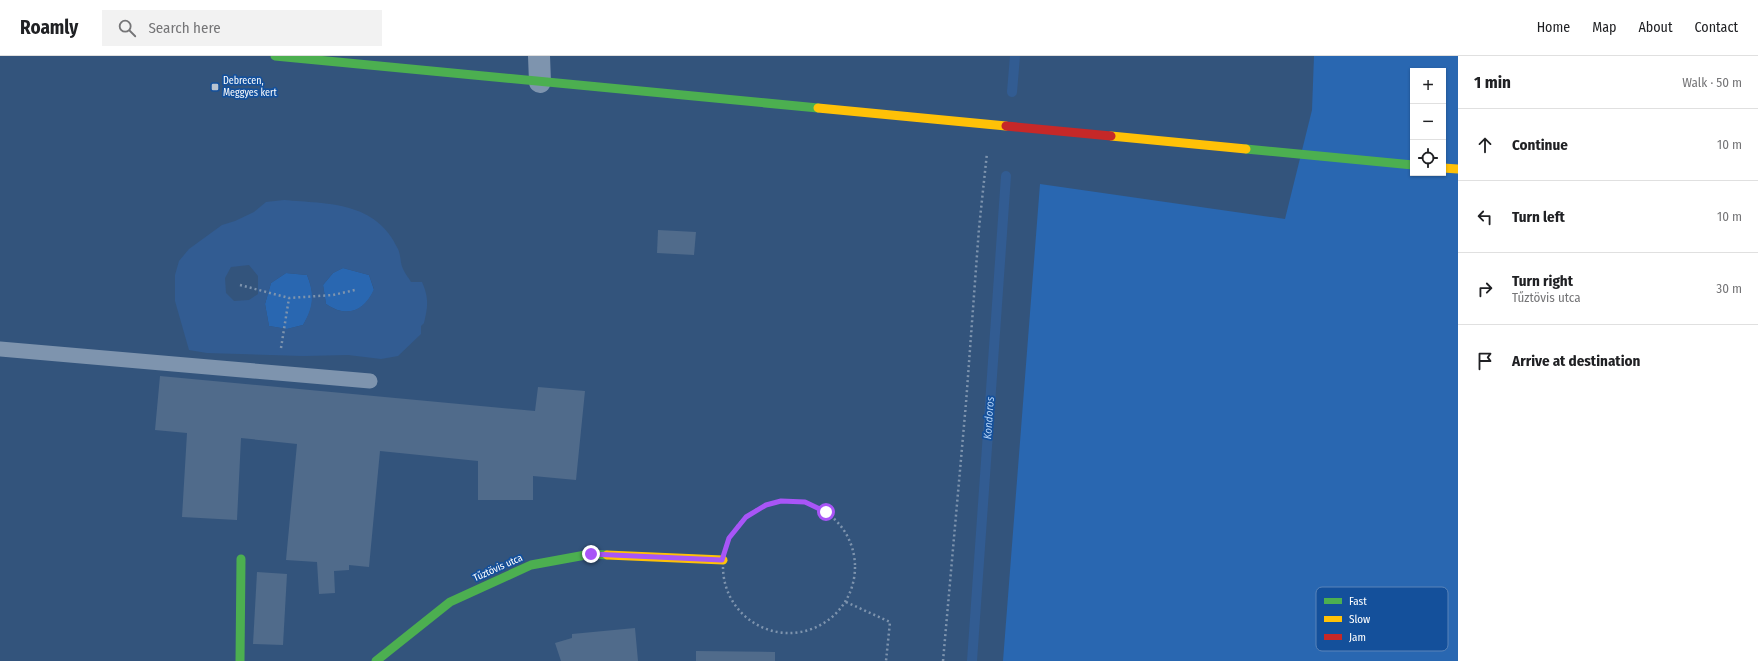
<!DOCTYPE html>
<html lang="en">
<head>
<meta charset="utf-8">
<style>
	body { margin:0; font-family:"Fira Sans Condensed",sans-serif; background:#f2f2f2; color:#202124 }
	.controls { position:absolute; right:12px; top:12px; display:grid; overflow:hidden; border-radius:0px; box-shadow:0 1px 3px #0004 }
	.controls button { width:36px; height:36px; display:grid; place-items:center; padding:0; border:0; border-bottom:1px solid #e0e0e0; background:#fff; color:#202124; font:20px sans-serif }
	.stop { position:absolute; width:12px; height:12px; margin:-9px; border:3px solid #a855f7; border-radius:50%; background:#fff }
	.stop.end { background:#a855f7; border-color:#fff; box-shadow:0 1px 4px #0008 }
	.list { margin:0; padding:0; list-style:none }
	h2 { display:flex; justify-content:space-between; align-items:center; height:52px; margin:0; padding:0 16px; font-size:17px }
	h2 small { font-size:13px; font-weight:400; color:#757577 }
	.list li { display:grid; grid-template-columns:26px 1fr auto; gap:12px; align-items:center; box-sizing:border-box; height:72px; padding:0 16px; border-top:1px solid #e0e0e0 }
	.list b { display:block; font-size:15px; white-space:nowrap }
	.list p { margin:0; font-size:13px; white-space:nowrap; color:#757577 }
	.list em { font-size:13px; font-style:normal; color:#757577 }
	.icon { flex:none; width:22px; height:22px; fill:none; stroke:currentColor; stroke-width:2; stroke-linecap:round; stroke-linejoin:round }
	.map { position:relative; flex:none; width:1458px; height:605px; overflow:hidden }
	header { display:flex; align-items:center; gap:24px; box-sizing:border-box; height:56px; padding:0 20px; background:#fff; border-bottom:1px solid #e0e0e0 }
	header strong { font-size:19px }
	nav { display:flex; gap:22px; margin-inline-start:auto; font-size:14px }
	.search { width:280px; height:36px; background:#f2f2f2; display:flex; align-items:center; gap:10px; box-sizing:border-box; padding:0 14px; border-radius:0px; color:#757577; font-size:15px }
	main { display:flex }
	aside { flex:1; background:#fff }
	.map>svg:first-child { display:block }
	.green { fill:#2967b1; fill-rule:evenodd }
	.water { fill:#325c92; fill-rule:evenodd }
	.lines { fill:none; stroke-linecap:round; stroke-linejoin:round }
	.stream { stroke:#325c92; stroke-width:10 }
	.building { fill:#506b8b }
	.path { stroke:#7e94ae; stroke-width:2.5; stroke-dasharray:2 3; stroke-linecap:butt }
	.lane { stroke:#7e94ae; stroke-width:15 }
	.street { stroke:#7e94ae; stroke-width:22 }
	.fast { stroke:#4caf50; stroke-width:9 }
	.slow { stroke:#ffc107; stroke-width:9 }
	.jam { stroke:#c62828; stroke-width:9 }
	.route { stroke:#a855f7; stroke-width:5 }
	.poi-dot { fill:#b8c3d1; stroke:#14509b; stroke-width:1.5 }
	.labels { text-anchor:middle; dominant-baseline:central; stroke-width:3.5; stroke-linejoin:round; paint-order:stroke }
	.poi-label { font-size:10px; fill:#fff; stroke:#14509b; text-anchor:start }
	.street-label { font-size:10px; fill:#fff; stroke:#14509b }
	.water-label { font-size:11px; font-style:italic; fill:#b6d5f9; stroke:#14509b }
	.key { fill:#14509b; stroke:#5a84b9; stroke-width:1 }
	.key-label { font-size:11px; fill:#fff }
</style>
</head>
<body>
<header>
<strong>Roamly</strong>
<div class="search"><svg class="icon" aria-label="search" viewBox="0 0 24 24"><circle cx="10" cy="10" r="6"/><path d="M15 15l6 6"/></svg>Search here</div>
<nav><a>Home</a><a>Map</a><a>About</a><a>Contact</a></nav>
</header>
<main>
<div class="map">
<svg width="1458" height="605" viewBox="0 0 1458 605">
	<rect width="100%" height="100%" fill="#33547c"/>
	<g class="green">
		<path d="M1314,0H1458V605H1003L1040,128L1285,163L1312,54ZM1413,15H1443V117H1413Z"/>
		<path d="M343,212L369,219L374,234C364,256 346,262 326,248L323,229L333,217Z"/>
		<path d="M286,217L307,219C315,239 314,251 303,269L287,273L269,270L265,248L271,227Z"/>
	</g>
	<path class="water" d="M284,144C328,148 376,145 398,193C401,199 400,207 403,213C405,218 409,222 411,226H422C429,242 428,250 424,267L421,270V278L398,300L381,303L348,299L303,300L207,297L189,294L175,245V219L179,205L189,193L222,169L235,165L254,156L266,146ZM249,209L258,220V238L249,244L234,245L226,237L225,222L231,211ZM343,212L369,219L374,233C364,256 346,262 326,248L323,229L333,217ZM286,217L307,219C315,238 313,252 303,269L287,273L269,270L265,248L271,227Z"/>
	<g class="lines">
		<g class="stream">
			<path d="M1012,36L1015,0"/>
			<path d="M972,605L1006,120"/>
		</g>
	</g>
	<g class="building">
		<path d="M658,174L696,176L694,199L657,197Z"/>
		<path d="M160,320L535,355L538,331L585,335L576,424L533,420V444H478V405L380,395L369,511L349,509V514L334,515L335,537L319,538L317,506L286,504L297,388L241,382L237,464L182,461L187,377L155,374Z"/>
		<path d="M257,516L287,518L283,589L253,588Z"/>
		<path d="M635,572L638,605H561L555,587L572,582V578Z"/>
		<path d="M696,595L775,596V605H696Z"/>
	</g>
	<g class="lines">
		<g class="path">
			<path d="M240,229L289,242L333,239L355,234"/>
			<path d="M281,292L289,242"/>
			<circle cx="789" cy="511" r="66"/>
			<path d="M846,546L890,566L886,605"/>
			<path d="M943,605L966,347L979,172L987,97"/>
		</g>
		<path class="lane" d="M0,293L370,325"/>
		<path class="street" d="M539,0L540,26"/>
		<g class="fast">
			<path d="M275,0L818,52"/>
			<path d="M1246,93L1413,109"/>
			<path d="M240,605L241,503"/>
			<path d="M376,605L450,546L531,509L591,498L607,499"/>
		</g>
		<g class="slow">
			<path d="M818,52L1006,70"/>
			<path d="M1111,80L1246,93"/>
			<path d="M1443,112L1458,113"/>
			<path d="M607,499L723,504"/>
		</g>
		<path class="jam" d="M1006,70L1111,80"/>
	</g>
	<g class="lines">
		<path class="route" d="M591,498L722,504L729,482L746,461L766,449L781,445L805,446L826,456"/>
	</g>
	<rect class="poi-dot" x="211" y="27" width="8" height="8" rx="2"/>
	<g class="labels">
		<g class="poi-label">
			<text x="223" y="25">Debrecen,<tspan x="223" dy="12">Meggyes kert</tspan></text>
		</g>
		<g class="street-label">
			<text transform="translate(498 512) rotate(-24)">Tűztövis utca</text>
		</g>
		<g class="water-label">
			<text transform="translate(989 362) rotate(-86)">Kondoros</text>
		</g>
	</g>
	<rect x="1316" y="531" width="132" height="64" rx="6" class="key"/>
	<rect x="1324" y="542" width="18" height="6" fill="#4caf50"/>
	<rect x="1324" y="560" width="18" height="6" fill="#ffc107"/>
	<rect x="1324" y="578" width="18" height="6" fill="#c62828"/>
	<g class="key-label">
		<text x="1349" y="549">Fast</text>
		<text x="1349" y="567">Slow</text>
		<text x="1349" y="585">Jam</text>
	</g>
</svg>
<div class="controls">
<button>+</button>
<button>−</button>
<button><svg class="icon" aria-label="locate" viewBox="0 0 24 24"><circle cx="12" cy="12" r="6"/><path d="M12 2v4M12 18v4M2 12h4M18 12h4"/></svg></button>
</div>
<div class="stop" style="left:826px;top:456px"></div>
<div class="stop end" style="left:591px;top:498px"></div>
</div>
<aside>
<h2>1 min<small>Walk · 50 m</small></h2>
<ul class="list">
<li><svg class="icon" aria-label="ahead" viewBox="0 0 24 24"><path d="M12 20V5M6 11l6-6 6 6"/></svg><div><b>Continue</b></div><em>10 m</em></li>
<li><svg class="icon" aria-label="left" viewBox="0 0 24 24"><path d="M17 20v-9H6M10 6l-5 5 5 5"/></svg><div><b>Turn left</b></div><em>10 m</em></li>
<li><svg class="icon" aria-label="right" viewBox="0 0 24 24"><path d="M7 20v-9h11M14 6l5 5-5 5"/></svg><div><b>Turn right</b><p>Tűztövis utca</p></div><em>30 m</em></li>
<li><svg class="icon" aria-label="arrive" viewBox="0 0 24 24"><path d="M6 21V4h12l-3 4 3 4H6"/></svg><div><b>Arrive at destination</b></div></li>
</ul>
</aside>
</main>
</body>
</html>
